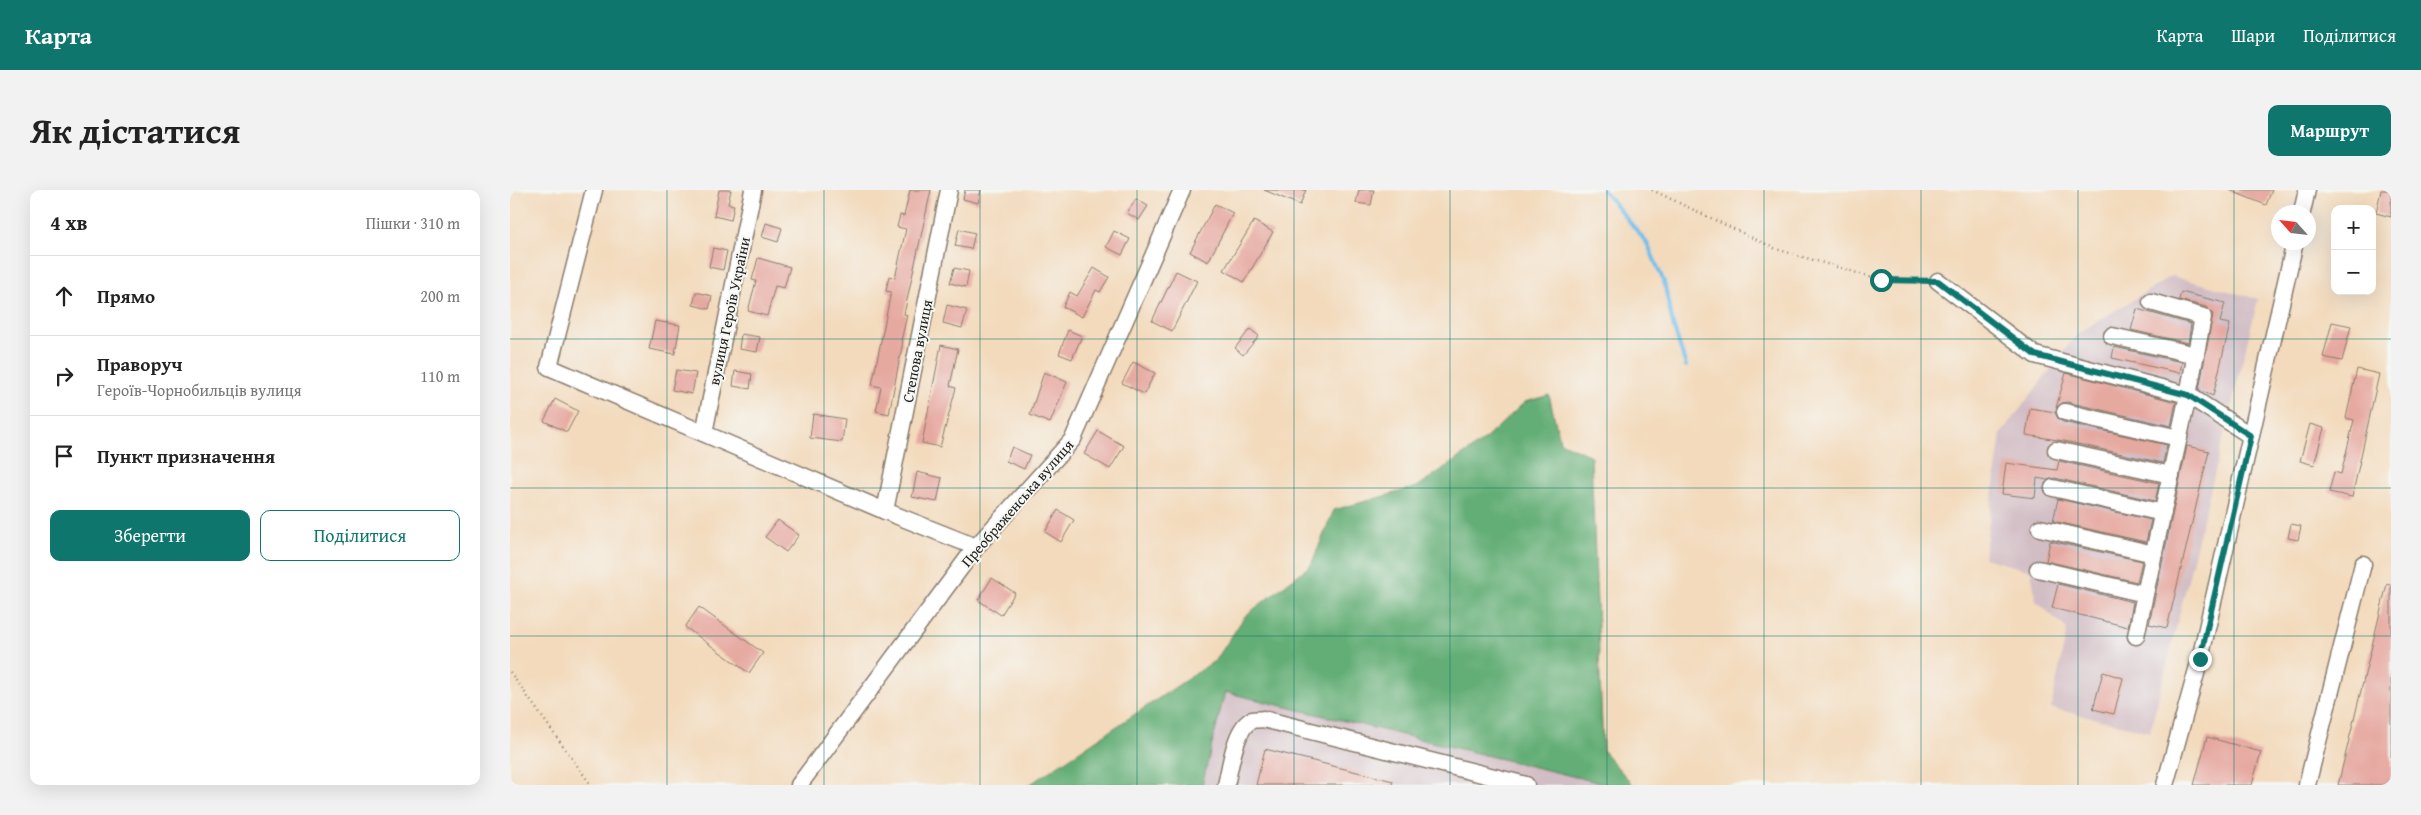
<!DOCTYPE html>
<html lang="uk">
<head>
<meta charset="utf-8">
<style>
	body { margin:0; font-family:"Gentium Book Plus",serif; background:#f2f2f2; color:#222 }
	.controls { position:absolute; right:15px; top:15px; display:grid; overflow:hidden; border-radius:10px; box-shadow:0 5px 20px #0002 }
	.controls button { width:45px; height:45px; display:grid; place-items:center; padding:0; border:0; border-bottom:1px solid #e0e0e0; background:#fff; color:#222; font:25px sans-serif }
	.compass { position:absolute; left:1761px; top:15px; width:45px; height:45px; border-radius:50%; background:#fff; box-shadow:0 5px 20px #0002; rotate:297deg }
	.stop { position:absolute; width:15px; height:15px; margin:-11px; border:4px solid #0f766e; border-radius:50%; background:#fff }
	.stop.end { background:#0f766e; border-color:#fff; box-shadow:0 1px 5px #0008 }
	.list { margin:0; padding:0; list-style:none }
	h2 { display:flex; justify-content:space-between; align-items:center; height:65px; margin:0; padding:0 20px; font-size:21px }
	h2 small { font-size:16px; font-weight:400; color:#767676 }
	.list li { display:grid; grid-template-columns:32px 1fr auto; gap:15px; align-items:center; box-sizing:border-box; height:80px; padding:0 20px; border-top:1px solid #e0e0e0 }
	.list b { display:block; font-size:19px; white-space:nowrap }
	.list p { margin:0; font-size:16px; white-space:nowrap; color:#767676 }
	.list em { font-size:16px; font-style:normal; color:#767676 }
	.actions { display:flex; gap:10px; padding:15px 20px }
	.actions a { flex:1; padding:11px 0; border:1px solid #0f766e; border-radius:10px; text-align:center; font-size:18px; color:#0f766e }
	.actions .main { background:#0f766e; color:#fff }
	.icon { flex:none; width:28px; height:28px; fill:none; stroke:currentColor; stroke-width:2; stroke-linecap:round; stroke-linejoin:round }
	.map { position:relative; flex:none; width:1881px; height:595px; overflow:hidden; border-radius:10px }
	header { display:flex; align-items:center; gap:30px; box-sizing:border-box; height:70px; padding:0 25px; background:#0f766e; color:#fff }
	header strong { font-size:24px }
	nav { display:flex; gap:28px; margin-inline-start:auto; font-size:18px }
	.intro { display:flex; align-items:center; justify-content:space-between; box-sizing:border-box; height:120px; padding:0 30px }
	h1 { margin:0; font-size:35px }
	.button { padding:12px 22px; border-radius:10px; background:#0f766e; color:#fff; font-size:18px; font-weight:700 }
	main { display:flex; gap:30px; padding:0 30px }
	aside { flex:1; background:#fff; border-radius:10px; box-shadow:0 5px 20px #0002 }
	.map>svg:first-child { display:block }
	.industrial { fill:#d2bdc5 }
	.forest { fill:#63ae76; stroke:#406549 }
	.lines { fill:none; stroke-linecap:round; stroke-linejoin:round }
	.stream { stroke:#70bfeb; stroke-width:4 }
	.building { fill:#e6a9a0 }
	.minor-casing { stroke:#887b6c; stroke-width:19 }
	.path { stroke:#887b6c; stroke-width:2.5; stroke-dasharray:1 4; stroke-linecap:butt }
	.minor { stroke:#fff; stroke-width:16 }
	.route { stroke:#0f766e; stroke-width:6 }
	.grid { fill:none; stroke:#0f766e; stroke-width:1; stroke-opacity:0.55 }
	.labels { text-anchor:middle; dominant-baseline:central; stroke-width:4; stroke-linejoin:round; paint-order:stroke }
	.street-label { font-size:15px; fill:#1c1c1c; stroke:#f6f6f2 }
</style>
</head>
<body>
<header>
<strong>Карта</strong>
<nav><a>Карта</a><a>Шари</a><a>Поділитися</a></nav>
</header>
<div class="intro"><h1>Як дістатися</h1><a class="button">Маршрут</a></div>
<main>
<aside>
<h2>4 хв<small>Пішки · 310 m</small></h2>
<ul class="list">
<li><svg class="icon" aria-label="ahead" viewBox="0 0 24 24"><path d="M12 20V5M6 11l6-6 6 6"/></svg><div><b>Прямо</b></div><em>200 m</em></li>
<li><svg class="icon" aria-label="right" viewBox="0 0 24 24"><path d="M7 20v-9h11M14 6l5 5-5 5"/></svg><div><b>Праворуч</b><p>Героїв-Чорнобильців вулиця</p></div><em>110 m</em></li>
<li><svg class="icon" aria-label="arrive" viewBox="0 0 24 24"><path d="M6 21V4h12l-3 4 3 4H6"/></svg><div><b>Пункт призначення</b></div></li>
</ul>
<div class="actions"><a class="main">Зберегти</a><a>Поділитися</a></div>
</aside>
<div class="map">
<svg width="1881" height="595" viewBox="0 0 1881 595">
	<rect width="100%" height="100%" fill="#f6f6f2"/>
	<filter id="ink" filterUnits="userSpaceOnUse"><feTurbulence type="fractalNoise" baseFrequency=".02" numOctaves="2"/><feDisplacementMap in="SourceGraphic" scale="10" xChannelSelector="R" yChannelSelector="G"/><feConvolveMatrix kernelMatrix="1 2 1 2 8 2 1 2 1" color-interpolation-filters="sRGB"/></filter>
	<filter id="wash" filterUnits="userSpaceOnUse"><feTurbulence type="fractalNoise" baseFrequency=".0096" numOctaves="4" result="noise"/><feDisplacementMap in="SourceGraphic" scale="20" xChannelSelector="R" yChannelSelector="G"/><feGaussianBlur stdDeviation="1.12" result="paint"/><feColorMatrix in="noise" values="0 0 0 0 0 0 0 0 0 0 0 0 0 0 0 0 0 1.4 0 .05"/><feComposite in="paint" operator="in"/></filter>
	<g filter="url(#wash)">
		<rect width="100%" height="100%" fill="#f3dabc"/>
		<g class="industrial">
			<path d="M1662,86L1748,109L1640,542L1541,518L1557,439L1526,411L1521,381L1474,368L1491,244L1567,144Z"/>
			<path d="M715,502L1099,595H692Z"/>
		</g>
		<path class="forest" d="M1039,205L1050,252L1081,266L1093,561L1123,595H1099L715,502L692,595H519L706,470L735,426L801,375L824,320L907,297L973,251L1015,212Z"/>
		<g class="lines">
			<path class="stream" d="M1093,0L1137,53L1154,92L1163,135L1176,176"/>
		</g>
		<g id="blocks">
			<g class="building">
				<path d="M209,0H221L218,14L224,15L221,30L204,26Z"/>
				<path d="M400,0H421L394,124L397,125L391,151H393L379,224L366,221L371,197L362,195L381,102L376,101L379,86L385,88L396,39L387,37L390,25L394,26Z"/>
				<path d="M455,0H471L468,13L453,9Z"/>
				<path d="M754,0H796L790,15Z"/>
				<path d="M849,0H864L861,15L846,13Z"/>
				<path d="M1719,0H1762L1756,15Z"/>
				<path d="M1871,0H1881V27L1866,23Z"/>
				<path d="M626,9L638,16L629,30L617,23Z"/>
				<path d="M705,14L723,23L698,72L680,62Z"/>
				<path d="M744,31L763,42L734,92L714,80Z"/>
				<path d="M256,33L272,38L268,52L252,47Z"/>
				<path d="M449,39L465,43L461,59L445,56Z"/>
				<path d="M604,41L620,49L612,65L596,57Z"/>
				<path d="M203,58L217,61L213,80L199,77Z"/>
				<path d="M248,68L280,77L274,98L265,96L257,126L238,121L246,91L242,90Z"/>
				<path d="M444,78L459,81L456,97L440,93Z"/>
				<path d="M584,78L599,87L590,102L586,100L572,127L553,117L560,102L567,106Z"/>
				<path d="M666,81L687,91L662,141L642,131Z"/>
				<path d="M186,102L202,106L199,119L183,115Z"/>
				<path d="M1671,102L1715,113L1710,132L1720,134L1703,206L1689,200L1703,124L1696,117L1669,110Z"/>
				<path d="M437,115L457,120L452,138L433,133Z"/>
				<path d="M1627,119L1681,134L1678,153L1621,140Z"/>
				<path d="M145,131L170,135L165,164L139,159Z"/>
				<path d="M1822,132L1841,136L1832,171L1813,167Z"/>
				<path d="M740,139L749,146L733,165L725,158Z"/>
				<path d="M558,140L572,146L562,169L549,164Z"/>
				<path d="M231,144L250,147L247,162L229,159Z"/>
				<path d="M431,155L448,159L440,196L446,198L430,257L412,253Z"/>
				<path d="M1604,157L1672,172L1670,183L1602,168Z"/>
				<path d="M623,172L645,183L634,204L612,193Z"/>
				<path d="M1847,179L1869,184L1842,307L1819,302L1824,282L1831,284L1844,230L1836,228Z"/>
				<path d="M166,180L186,183L182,204L162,200Z"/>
				<path d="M225,181L242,184L240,199L223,196Z"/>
				<path d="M534,182L557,192L540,233L520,225Z"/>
				<path d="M1556,183L1666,212L1661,236L1557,212L1552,213L1546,218Z"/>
				<path d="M45,209L68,221L57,242L34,231Z"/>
				<path d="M1520,218L1545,222L1548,229L1553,232L1657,255L1653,273L1554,251L1516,245Z"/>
				<path d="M303,224L335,229L332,252L300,248Z"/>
				<path d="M1800,234L1814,238L1804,275L1790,271Z"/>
				<path d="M588,241L614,256L600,279L574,264Z"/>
				<path d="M1677,256L1699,261L1657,438L1639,434Z"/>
				<path d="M502,257L520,265L514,279L496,271Z"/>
				<path d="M1549,271L1649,293L1645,311L1545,288L1537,290L1527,288L1525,308L1492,304L1496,273L1547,280Z"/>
				<path d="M407,282L432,288L427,312L402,307Z"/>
				<path d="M1548,309L1641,330L1636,352L1543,331Z"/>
				<path d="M548,320L564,330L551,352L535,342Z"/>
				<path d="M268,330L289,345L276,362L255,347Z"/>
				<path d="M1781,334L1791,336L1788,350L1778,348Z"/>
				<path d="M1540,351L1632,371L1627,392L1536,371Z"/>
				<path d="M482,388L505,403L491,425L468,410Z"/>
				<path d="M1548,394L1623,412L1618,437L1542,418Z"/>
				<path d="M1877,394L1881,395V595H1828Z"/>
				<path d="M189,417L253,463L239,483L175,437Z"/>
				<path d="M1593,482L1613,488L1604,524L1583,519Z"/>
				<path d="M1697,547L1751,562L1742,595H1684Z"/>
				<path d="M755,559L883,591L882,595H746Z"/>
			</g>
		</g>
	</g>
	<g filter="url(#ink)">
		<use href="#blocks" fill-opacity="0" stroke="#887b6c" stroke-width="1"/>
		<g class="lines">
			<defs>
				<g id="minor">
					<path d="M84,0L39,177L375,321L466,357"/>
					<path d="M1792,22L1797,0"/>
					<path d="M1428,91L1525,165L1678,205L1626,446"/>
					<path d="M1641,112L1693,127L1678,205L1741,246"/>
					<path d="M1602,146L1686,165"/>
					<path d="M1555,222L1669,248"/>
					<path d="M194,243L243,0"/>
					<path d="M1546,260L1661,285"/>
					<path d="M1543,298L1653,323"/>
					<path d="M375,321L439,0"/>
					<path d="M1530,338L1644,364"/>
					<path d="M1528,379L1635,404"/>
					<path d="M289,595L466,357L563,249L672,0"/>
					<path d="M716,595C720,579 725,537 742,530C745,529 750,530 753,529L1016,595"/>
					<path d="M1655,595L1690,469L1785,52"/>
					<path d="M1797,595L1853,374"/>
				</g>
			</defs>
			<use href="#minor" class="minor-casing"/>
			<g class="path">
				<path d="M1142,0L1266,59L1371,90L1414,91"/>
				<path d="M0,482L81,595"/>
			</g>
			<use href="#minor" class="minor"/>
		</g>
	</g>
	<g class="lines" filter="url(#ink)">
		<path class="route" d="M1371,90L1428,91L1525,165L1678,205L1741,246L1690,469"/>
	</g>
	<path class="grid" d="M157,0V595M314,0V595M470,0V595M627,0V595M784,0V595M940,0V595M1097,0V595M1254,0V595M1411,0V595M1568,0V595M1724,0V595M0,149H1881M0,298H1881M0,446H1881"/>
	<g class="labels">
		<g class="street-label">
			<text transform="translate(219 121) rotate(-78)">вулиця Героїв України</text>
			<text transform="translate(407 161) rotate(-79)">Степова вулиця</text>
			<text transform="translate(507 313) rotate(-49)">Преображенська вулиця</text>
		</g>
	</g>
</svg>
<div class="controls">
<button>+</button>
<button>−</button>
</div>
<svg class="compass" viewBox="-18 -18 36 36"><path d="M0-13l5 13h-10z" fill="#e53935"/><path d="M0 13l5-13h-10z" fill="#767676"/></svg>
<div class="stop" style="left:1371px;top:90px"></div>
<div class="stop end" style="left:1690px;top:469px"></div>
</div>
</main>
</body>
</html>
